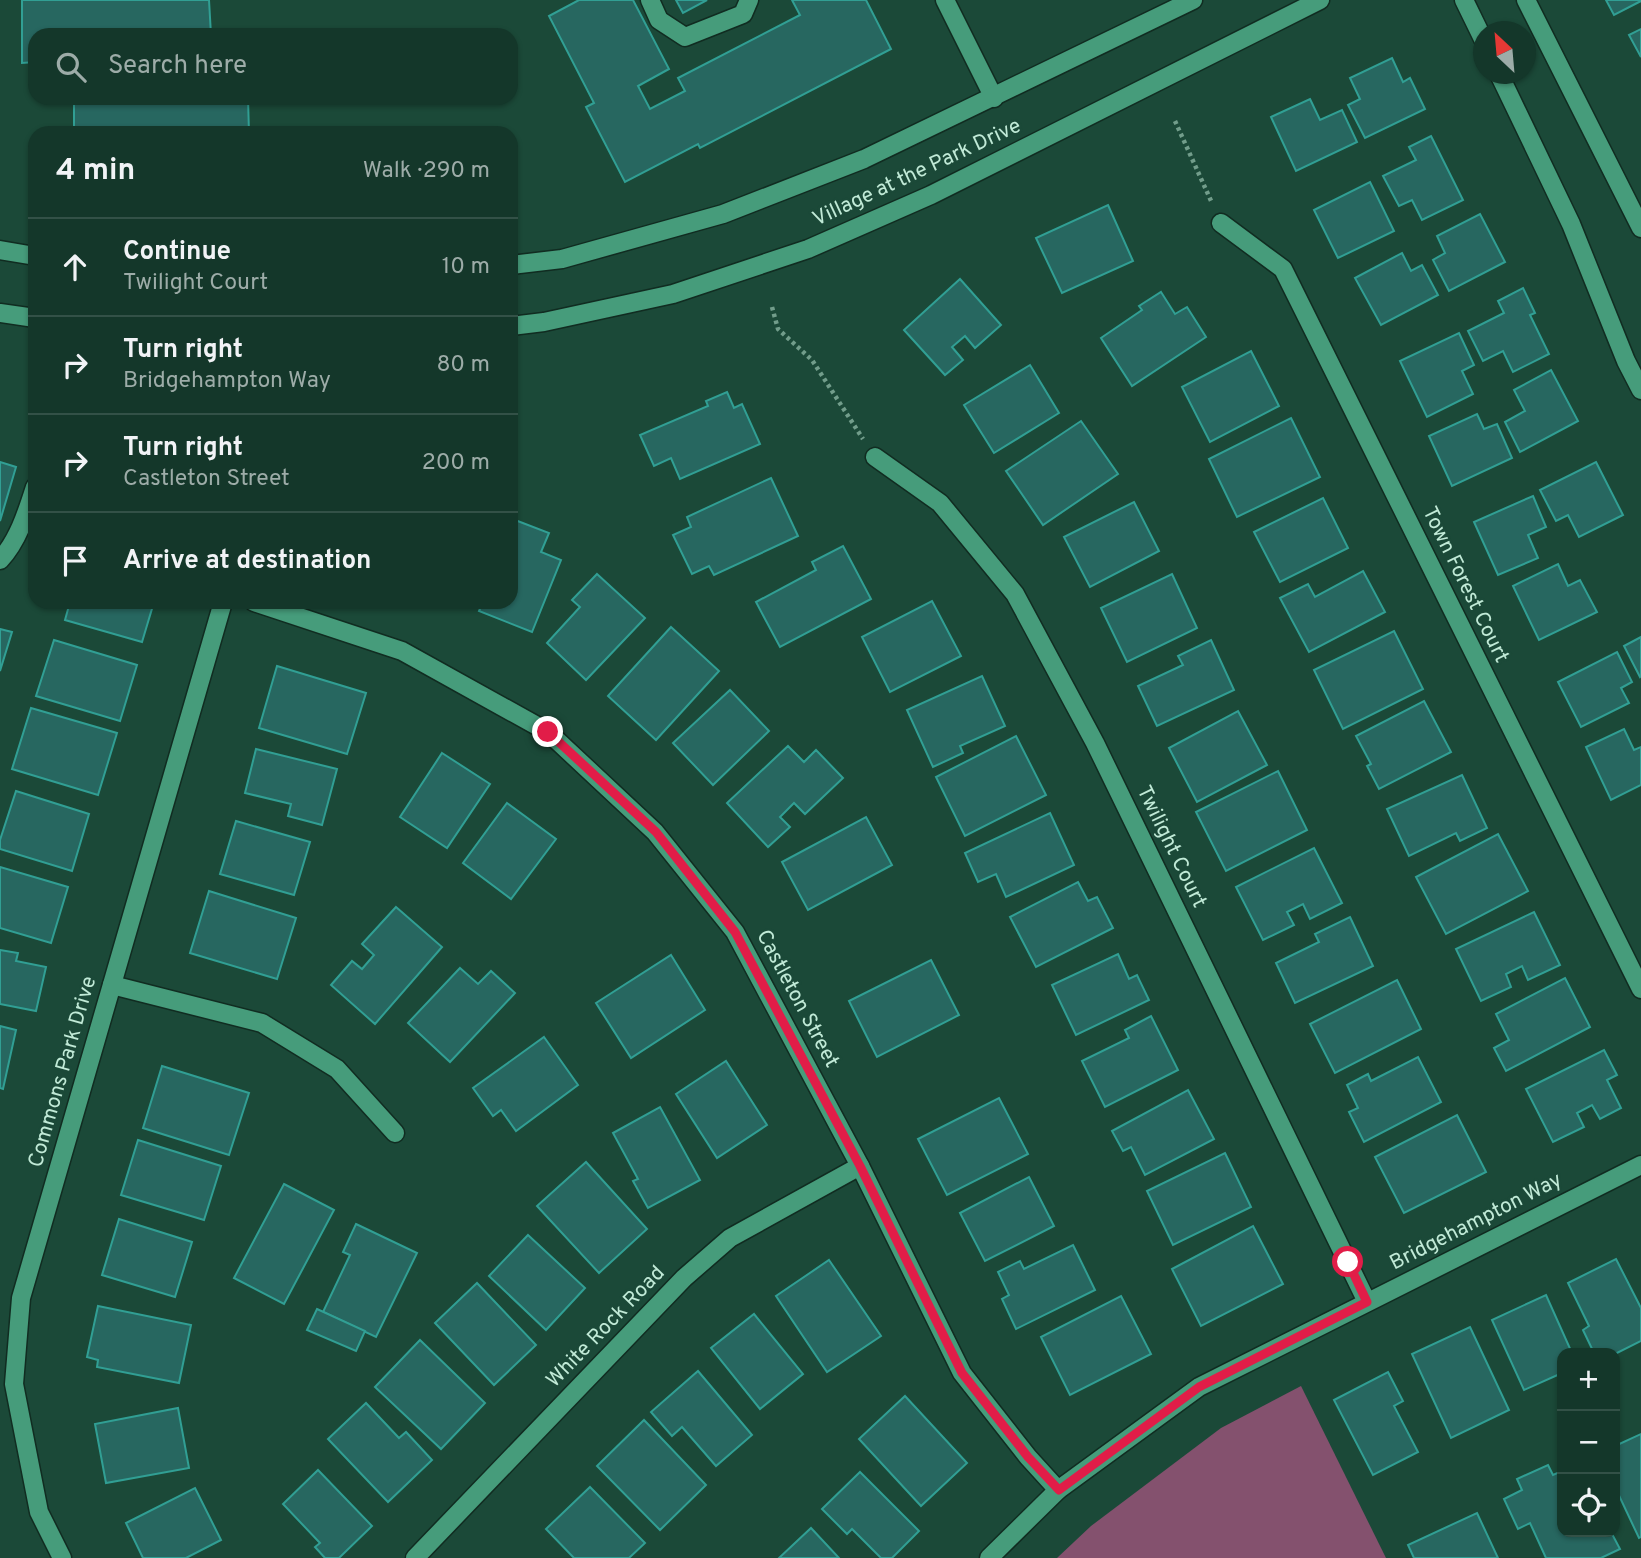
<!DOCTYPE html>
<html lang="en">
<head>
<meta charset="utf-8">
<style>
	body { margin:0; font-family:Overpass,sans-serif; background:#1d3f32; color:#f1f3f6 }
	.controls { position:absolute; right:21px; bottom:21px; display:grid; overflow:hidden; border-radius:14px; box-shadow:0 2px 5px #0004 }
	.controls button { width:63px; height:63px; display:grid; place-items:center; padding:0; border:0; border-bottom:2px solid #335147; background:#14372a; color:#f1f3f6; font:35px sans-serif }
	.compass { position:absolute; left:1473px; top:21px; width:63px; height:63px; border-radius:50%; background:#14372a; box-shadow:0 2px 5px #0004; rotate:334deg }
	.stop { position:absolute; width:21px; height:21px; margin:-16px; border:5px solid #e11d48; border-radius:50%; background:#fff }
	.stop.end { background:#e11d48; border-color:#fff; box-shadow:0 2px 7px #0008 }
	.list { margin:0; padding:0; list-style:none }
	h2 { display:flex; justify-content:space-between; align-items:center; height:91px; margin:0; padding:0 28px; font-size:30px }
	h2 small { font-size:23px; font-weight:400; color:#9daca8 }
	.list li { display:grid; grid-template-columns:46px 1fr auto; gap:21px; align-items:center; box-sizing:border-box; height:98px; padding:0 28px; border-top:2px solid #335147 }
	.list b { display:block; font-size:26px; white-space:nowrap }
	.list p { margin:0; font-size:23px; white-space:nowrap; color:#9daca8 }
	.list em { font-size:23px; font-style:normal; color:#9daca8 }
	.icon { flex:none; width:38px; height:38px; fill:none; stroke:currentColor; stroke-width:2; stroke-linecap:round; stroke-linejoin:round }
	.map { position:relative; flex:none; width:1641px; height:1558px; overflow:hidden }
	.search { position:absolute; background:#14372a; box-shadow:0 2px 5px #0004; left:28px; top:28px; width:490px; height:77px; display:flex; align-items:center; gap:18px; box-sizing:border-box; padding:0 24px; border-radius:21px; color:#9daca8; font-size:26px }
	.panel { position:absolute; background:#14372a; box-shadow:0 2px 5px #0004; left:28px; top:126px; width:490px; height:483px; border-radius:21px }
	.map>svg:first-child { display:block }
	.green { fill:#84516e }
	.building { fill:#276760; stroke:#319f94; stroke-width:2 }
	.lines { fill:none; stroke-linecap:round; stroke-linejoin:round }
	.minor-casing { stroke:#112c21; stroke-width:21 }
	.path { stroke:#729d8b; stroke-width:4.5; stroke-dasharray:3.5 3.5; stroke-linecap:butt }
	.minor { stroke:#469c7b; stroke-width:18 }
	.route { stroke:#e11d48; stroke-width:9 }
	.labels { text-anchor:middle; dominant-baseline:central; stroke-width:5; stroke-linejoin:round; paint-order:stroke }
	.street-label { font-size:21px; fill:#c1ead7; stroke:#1b4938 }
</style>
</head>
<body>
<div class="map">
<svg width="1641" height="1558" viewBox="0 0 1641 1558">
	<rect width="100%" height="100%" fill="#1b4938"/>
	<path class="green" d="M1301,1386L1386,1558H1057L1091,1526L1221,1428Z"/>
	<g class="building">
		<path d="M22,0H209L211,35H35V62L22,63Z"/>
		<path d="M579,0H633L669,69L638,86L650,109L685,91L678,78L800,15L792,0H866L891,49L700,148L698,144L625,182L586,107L594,103L549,16Z"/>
		<path d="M676,0H707L683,13Z"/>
		<path d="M1606,0H1641V1L1614,15Z"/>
		<path d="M1641,29V57L1629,35Z"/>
		<path d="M1392,58L1403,82L1410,78L1425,109L1365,138L1348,105L1360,99L1350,78Z"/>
		<path d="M74,98H248L249,133H74Z"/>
		<path d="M1310,99L1320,120L1342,110L1357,142L1296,171L1271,117Z"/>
		<path d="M1431,136L1463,200L1422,220L1412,200L1399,206L1383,176L1416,160L1409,147Z"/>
		<path d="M1370,182L1394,231L1338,258L1314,210Z"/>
		<path d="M1108,205L1133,261L1062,293L1036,238Z"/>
		<path d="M1480,214L1505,262L1449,291L1433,260L1445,253L1437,236Z"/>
		<path d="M1402,253L1411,271L1422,265L1438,295L1381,325L1355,278Z"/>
		<path d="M960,279L1001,325L975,348L965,336L952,347L963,360L945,375L904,330Z"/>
		<path d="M1523,288L1535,313L1530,315L1549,354L1513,372L1503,351L1483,361L1468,331L1504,313L1498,301Z"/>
		<path d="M1161,292L1175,314L1187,307L1206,337L1132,386L1101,338L1142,310L1139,306Z"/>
		<path d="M1459,333L1474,365L1462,371L1473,394L1427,417L1400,361Z"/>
		<path d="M1251,351L1279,406L1210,442L1182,387Z"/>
		<path d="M1030,365L1059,413L994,453L964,405Z"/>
		<path d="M1551,370L1578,421L1520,452L1505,422L1525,411L1514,390Z"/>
		<path d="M727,392L734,408L742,404L760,444L680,479L671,458L654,466L640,435L708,406L706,401Z"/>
		<path d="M1477,414L1484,429L1497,424L1512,458L1452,486L1429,436Z"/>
		<path d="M1291,418L1320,477L1237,517L1209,459Z"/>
		<path d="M1081,421L1118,474L1043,525L1006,471Z"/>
		<path d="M0,462L16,467L0,521Z"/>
		<path d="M1596,462L1623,515L1579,537L1568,515L1556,521L1540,490Z"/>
		<path d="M771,478L798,536L714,575L709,566L692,574L673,535L691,527L687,517Z"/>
		<path d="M1533,496L1546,527L1528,535L1538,558L1498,575L1474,522Z"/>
		<path d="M1323,498L1348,548L1280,582L1254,532Z"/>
		<path d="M1134,502L1159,551L1090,587L1064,537Z"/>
		<path d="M515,520L549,533L541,552L561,560L532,632L479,611L483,602H511V531Z"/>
		<path d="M843,546L871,599L780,647L756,602L816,570L812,562Z"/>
		<path d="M1558,564L1568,586L1580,580L1597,612L1539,640L1513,586Z"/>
		<path d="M1363,571L1385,612L1309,652L1280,598L1308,584L1315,597Z"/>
		<path d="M597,574L645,618L586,680L547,643L580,607L572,600Z"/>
		<path d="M1172,574L1197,628L1127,662L1101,608Z"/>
		<path d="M932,601L961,656L890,692L862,637Z"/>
		<path d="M70,602H154L142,642L65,620Z"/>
		<path d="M671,627L719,671L656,740L608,696Z"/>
		<path d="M0,629L12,632L0,671Z"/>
		<path d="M1394,631L1423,689L1343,729L1314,670Z"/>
		<path d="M1641,637V676L1640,677L1624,646Z"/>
		<path d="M54,640L137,665L120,721L36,696Z"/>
		<path d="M1211,640L1234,690L1157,726L1138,686L1183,665L1178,656Z"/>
		<path d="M1617,652L1632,682L1621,688L1629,703L1581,727L1558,682Z"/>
		<path d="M277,666L366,693L347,754L259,728Z"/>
		<path d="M982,676L1005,726L960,746L963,753L933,767L907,710Z"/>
		<path d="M730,690L769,731L713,785L673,743Z"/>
		<path d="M1424,701L1451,752L1379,789L1367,766L1371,764L1356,736Z"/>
		<path d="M31,708L117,733L98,795L12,769Z"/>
		<path d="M1238,711L1267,765L1197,802L1169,748Z"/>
		<path d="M1624,729L1634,750L1641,747V785L1611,800L1586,747Z"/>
		<path d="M1016,736L1046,795L965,836L936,777Z"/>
		<path d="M788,746L804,762L816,750L843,778L805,814L794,803L780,817L790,827L768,847L727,803Z"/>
		<path d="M256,749L337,769L322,825L288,816L291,804L245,793Z"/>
		<path d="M442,753L490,784L447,848L400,817Z"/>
		<path d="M1278,771L1307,830L1226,871L1196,812Z"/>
		<path d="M1462,775L1487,828L1460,841L1456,833L1409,856L1387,809Z"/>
		<path d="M16,791L89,814L72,871L0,849V840Z"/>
		<path d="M507,803L556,839L511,899L463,863Z"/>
		<path d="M1050,813L1074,865L1006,897L996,874L978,882L965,853Z"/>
		<path d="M866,817L892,865L808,910L782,862Z"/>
		<path d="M236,821L310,842L294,895L220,874Z"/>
		<path d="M1498,834L1528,891L1446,934L1416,877Z"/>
		<path d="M1314,848L1342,903L1310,919L1303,904L1287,912L1294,925L1263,940L1236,887Z"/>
		<path d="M0,867L68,887L51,943L0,928Z"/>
		<path d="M1078,882L1088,901L1097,897L1113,928L1036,967L1010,917Z"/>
		<path d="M209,891L296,918L277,979L190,953Z"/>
		<path d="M396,907L442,947L375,1024L331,985L352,961L362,969L374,955L362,944Z"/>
		<path d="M1534,912L1560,965L1528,980L1522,966L1506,974L1511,987L1481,1001L1456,949Z"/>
		<path d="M1350,917L1373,966L1295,1003L1276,963L1319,942L1315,934Z"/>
		<path d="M0,950L18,953L16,961L46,967L36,1011L0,1004Z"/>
		<path d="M1118,954L1129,979L1137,975L1149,1000L1076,1035L1052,985Z"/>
		<path d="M671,955L705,1010L631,1058L596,1003Z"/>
		<path d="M931,960L959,1015L877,1057L849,1001Z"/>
		<path d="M460,968L478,984L491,971L515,993L450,1062L408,1023Z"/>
		<path d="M1565,978L1590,1027L1506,1071L1494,1048L1509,1040L1496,1014Z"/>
		<path d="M1397,980L1421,1029L1335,1073L1310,1024Z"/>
		<path d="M1151,1016L1178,1070L1105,1107L1082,1061L1129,1038L1125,1030Z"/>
		<path d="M0,1026L16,1030L3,1089L0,1088Z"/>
		<path d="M544,1037L578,1085L516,1131L501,1110L493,1116L473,1088Z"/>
		<path d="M1604,1050L1617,1075L1607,1080L1621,1108L1600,1119L1592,1105L1577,1113L1584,1127L1553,1142L1526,1089Z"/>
		<path d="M1418,1057L1441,1102L1364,1142L1349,1112L1358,1108L1347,1085L1368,1074L1371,1081Z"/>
		<path d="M726,1061L767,1125L717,1158L676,1094Z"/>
		<path d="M162,1066L249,1093L229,1155L143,1128Z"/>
		<path d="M1188,1090L1214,1139L1145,1175L1131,1147L1123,1151L1112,1131Z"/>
		<path d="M999,1098L1028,1154L947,1195L918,1139Z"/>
		<path d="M660,1107L700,1180L648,1208L633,1181L638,1179L613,1133Z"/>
		<path d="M1457,1115L1486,1172L1404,1213L1375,1157Z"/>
		<path d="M138,1140L221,1166L204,1220L121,1195Z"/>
		<path d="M1225,1153L1251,1207L1173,1245L1147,1191Z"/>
		<path d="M586,1162L647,1229L599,1273L537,1206Z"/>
		<path d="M1029,1177L1054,1226L985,1261L960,1213Z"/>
		<path d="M284,1184L334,1210L284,1304L234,1278Z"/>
		<path d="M119,1219L192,1242L175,1297L102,1275Z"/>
		<path d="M356,1224L417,1253L376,1337L323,1312L350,1255L343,1252Z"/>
		<path d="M1253,1226L1283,1284L1201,1326L1172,1269Z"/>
		<path d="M528,1235L585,1288L546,1330L489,1276Z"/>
		<path d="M1073,1245L1095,1290L1016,1329L1002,1299L1009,1295L998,1272L1020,1261L1024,1269Z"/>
		<path d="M1616,1259L1641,1308V1341L1615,1354L1594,1353L1583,1330L1589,1326L1568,1283Z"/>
		<path d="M829,1260L881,1336L827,1372L776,1296Z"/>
		<path d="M477,1283L536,1345L494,1385L435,1323Z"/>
		<path d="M1546,1295L1572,1353H1562V1373L1524,1390L1492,1320Z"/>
		<path d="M1121,1296L1151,1354L1070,1395L1041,1337Z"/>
		<path d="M98,1306L191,1325L179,1383L97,1367L98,1360L87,1357Z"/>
		<path d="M317,1309L365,1331L356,1351L307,1330Z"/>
		<path d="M754,1314L803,1374L760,1409L711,1348Z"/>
		<path d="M1470,1327L1509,1410L1451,1438L1412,1354Z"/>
		<path d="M420,1340L485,1403L441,1449L375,1387Z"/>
		<path d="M698,1371L752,1435L716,1466L682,1427L672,1436L651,1412Z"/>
		<path d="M1388,1372L1403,1401L1394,1406L1418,1452L1373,1475L1334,1400Z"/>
		<path d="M905,1396L967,1463L921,1506L859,1439Z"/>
		<path d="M366,1403L399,1438L406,1432L432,1460L388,1502L328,1439Z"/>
		<path d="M178,1408L189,1468L106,1483L95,1424Z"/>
		<path d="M644,1420L706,1485L660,1530L597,1466Z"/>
		<path d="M1641,1434V1537L1639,1538L1615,1487V1446Z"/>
		<path d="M1548,1465L1553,1475L1562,1471V1532H1611L1620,1549L1601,1558H1546L1530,1523L1518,1529L1504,1499L1522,1490L1517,1479Z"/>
		<path d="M318,1470L372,1526L339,1558H325L315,1547L320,1543L283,1504Z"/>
		<path d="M860,1472L919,1531L892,1558H881L852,1529L847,1534L822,1509Z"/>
		<path d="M590,1487L645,1543L629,1558H574L546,1529Z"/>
		<path d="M195,1488L221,1540L186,1558H143L126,1523Z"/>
		<path d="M1477,1513L1498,1558H1414L1408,1545Z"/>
		<path d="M811,1528L839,1558H779Z"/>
	</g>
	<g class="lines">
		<defs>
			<g id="minor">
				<path d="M650,0L659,20L685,37L743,14L749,0"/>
				<path d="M945,0L994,98"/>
				<path d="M1464,0L1484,41"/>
				<path d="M1526,0L1641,228"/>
				<path d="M1499,74L1571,224L1626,361L1641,390"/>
				<path d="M1221,223L1283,269L1641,989"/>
				<path d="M0,250L35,256"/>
				<path d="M511,265L562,259L723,214L864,159L1193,0"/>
				<path d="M0,313L35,318"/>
				<path d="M511,326L544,322L673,294L808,249L931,195L1320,0"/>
				<path d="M875,457L940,503L1015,594L1095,743L1367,1302"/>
				<path d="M0,560C18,541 27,512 35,487"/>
				<path d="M254,602L402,651L548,732L655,832L735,932L860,1166L962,1373L1028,1457L1058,1490"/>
				<path d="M112,985L262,1023L337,1069L395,1133"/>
				<path d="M62,1558L39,1512L14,1384L21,1298L223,602"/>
				<path d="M415,1558L684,1278L730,1238L860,1166"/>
				<path d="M989,1558L1058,1490L1199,1387L1641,1165"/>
			</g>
		</defs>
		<use href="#minor" class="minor-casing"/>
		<g class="path">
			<path d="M1175,121L1212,203"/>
			<path d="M772,307L778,329L812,360L863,439"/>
		</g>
		<use href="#minor" class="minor"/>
	</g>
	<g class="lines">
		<path class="route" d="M548,732L656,832L735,932L860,1166L962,1373L1028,1457L1059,1490L1199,1387L1367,1302L1348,1262"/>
	</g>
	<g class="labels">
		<g class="street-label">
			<text transform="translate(917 173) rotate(-25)">Village at the Park Drive</text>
			<text transform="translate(1465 585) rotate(64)">Town Forest Court</text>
			<text transform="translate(1171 847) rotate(64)">Twilight Court</text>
			<text transform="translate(797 999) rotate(62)">Castleton Street</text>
			<text transform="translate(63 1072) rotate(-74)">Commons Park Drive</text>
			<text transform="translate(1476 1222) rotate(-27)">Bridgehampton Way</text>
			<text transform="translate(606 1327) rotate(-46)">White Rock Road</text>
		</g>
	</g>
</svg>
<div class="controls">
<button>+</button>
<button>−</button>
<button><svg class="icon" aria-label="locate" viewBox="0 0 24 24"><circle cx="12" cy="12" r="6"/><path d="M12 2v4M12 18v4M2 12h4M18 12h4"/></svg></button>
</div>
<svg class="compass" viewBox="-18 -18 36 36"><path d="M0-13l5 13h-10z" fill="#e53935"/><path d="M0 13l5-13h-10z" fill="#9daca8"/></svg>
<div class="stop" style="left:1348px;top:1262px"></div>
<div class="stop end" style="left:548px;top:732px"></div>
<div class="search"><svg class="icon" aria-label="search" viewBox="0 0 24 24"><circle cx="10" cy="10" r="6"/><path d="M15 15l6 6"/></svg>Search here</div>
<section class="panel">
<h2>4 min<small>Walk · 290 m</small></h2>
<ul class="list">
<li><svg class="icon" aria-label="ahead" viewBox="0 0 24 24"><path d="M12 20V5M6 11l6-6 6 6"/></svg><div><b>Continue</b><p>Twilight Court</p></div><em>10 m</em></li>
<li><svg class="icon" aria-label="right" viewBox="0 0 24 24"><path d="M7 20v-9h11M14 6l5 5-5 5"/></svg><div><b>Turn right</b><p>Bridgehampton Way</p></div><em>80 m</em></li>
<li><svg class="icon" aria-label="right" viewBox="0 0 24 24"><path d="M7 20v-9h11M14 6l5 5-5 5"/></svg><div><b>Turn right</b><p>Castleton Street</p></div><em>200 m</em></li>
<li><svg class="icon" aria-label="arrive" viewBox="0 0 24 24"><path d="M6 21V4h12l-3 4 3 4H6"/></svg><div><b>Arrive at destination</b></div></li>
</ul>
</section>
</div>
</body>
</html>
